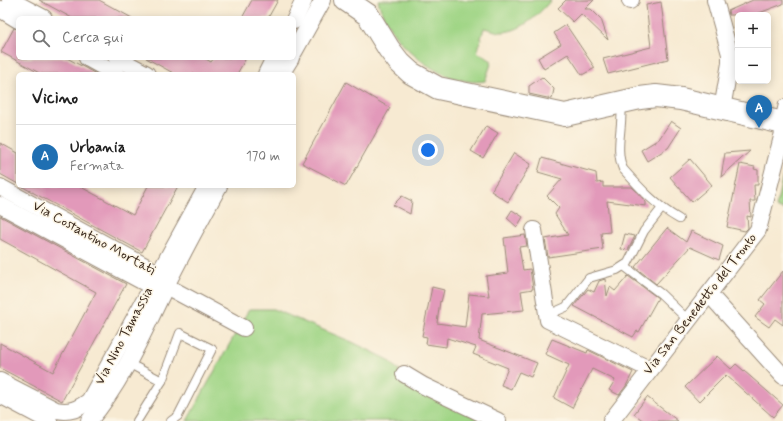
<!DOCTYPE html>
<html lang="it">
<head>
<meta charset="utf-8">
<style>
	body { margin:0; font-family:Mynerve,sans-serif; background:#f6f6f6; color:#222 }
	.controls { position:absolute; right:12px; top:12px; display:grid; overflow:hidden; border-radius:6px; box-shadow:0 2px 10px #0003 }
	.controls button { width:36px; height:36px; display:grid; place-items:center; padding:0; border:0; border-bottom:1px solid #e0e0e0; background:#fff; color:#222; font:20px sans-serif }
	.you { position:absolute; left:428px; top:150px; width:14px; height:14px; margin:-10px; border:3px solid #fff; border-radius:50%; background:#1a73e8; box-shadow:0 0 0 6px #1a73e833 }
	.badge { display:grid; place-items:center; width:26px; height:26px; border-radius:50%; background:#1f6fb2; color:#fff; font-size:13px; font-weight:700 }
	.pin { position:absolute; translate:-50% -33px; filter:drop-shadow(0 1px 2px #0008) }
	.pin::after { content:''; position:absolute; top:21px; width:14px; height:12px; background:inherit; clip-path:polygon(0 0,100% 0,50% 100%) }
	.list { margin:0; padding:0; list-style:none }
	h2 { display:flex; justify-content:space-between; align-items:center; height:52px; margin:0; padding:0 16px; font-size:17px }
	h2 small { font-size:13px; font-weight:400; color:#767676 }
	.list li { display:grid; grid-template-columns:26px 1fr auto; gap:12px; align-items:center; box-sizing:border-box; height:64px; padding:0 16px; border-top:1px solid #e0e0e0 }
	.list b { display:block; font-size:15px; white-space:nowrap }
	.list p { margin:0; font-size:13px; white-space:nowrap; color:#767676 }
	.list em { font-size:13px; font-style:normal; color:#767676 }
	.icon { flex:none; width:22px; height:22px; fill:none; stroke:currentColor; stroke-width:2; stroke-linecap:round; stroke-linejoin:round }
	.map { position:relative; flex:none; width:783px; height:421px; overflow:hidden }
	.search { position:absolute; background:#fff; box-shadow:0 2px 10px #0003; left:16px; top:16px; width:280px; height:44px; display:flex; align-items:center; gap:10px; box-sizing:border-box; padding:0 14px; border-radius:6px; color:#767676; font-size:15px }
	.panel { position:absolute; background:#fff; box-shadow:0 2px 10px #0003; left:16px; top:72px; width:280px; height:116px; border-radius:6px }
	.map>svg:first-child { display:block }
	.green { fill:#a0d586; stroke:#6e8052 }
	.building { fill:#e299ba }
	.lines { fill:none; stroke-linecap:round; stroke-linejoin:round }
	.lane-casing { stroke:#998a78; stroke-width:10 }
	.street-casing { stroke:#998a78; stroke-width:18 }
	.secondary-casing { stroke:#998a78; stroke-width:24 }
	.lane { stroke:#fff; stroke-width:8 }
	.street { stroke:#fff; stroke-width:16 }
	.secondary { stroke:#fff; stroke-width:22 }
	.labels { text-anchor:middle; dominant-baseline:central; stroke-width:3; stroke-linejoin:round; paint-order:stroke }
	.street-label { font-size:14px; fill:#3b2a1e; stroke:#fcf5e5 }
</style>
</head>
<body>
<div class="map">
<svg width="783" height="421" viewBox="0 0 783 421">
	<rect width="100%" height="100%" fill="#fcf5e5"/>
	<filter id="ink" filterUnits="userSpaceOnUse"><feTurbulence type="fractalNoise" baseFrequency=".025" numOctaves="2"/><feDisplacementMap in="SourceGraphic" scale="8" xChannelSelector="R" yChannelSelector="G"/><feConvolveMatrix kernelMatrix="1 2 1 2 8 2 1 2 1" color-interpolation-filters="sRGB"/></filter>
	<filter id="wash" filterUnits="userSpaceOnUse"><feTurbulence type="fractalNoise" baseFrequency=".012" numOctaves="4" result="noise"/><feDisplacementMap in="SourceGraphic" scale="16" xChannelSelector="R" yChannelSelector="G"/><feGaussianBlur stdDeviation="0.9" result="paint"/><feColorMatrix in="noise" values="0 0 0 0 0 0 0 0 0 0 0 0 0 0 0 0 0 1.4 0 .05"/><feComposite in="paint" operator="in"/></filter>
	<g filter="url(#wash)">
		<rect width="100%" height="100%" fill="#f7ead2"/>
		<g class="green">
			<path d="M378,0H551C539,14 523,31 502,32C496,32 490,29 484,28L477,52L492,61L485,81C441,88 387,41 378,0Z"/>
			<path d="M783,175V210L776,207Z"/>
			<path d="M249,309H273L352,342L387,359L419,390L482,421H187Z"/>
		</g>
		<g id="blocks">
			<g class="building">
				<path d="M39,0H99L132,18H72Z"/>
				<path d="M252,0H278L268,18H242Z"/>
				<path d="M566,0H594L585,9H591L601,19L608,40L581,14L573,22L558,8Z"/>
				<path d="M753,0H783V4L754,15H729L728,11Z"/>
				<path d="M661,2L668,59L608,74L603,59L651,47L646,5Z"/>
				<path d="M566,25L595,68L582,75L568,54L544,69L538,58L561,44L554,33Z"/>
				<path d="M14,28L18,29V58H67L96,74H41L1,52Z"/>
				<path d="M146,58H204L211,62L214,58H246L237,74H175Z"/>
				<path d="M542,77L554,89L552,99L529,94V86Z"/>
				<path d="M346,82L390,108L346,186L302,163Z"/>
				<path d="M671,121L681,128L668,148L647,161L641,150L659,139Z"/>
				<path d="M486,126L498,133L483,158L471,151Z"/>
				<path d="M0,143L18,153V184L0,174Z"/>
				<path d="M750,151L721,177L725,153Z"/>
				<path d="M514,153L531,164L508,202L491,191Z"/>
				<path d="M542,158L596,173L597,183L603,182V187H632L646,202V206L607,201L610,232L601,233L603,249L548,257L545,239L568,235L555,214L559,208L547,196L562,179L538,172Z"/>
				<path d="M690,159L712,185L692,202L670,177Z"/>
				<path d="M740,164L755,167L754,169L758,170V185H754L755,201H750L751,217L747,216L748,228L745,231L727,227Z"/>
				<path d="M21,186H79L133,215L148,186H178L142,252Z"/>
				<path d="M402,196L412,201L410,214L393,205Z"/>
				<path d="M512,210L523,217L517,227L507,218Z"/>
				<path d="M0,216L126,284L62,401L0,368V343L53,372L96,292L0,239Z"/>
				<path d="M667,228L686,242L691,231L723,246L719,260L690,247L656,284L635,267Z"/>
				<path d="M625,234L635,236L628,250L621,249Z"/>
				<path d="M525,235L527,246L519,247L523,270L530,269L533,289L521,291L524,310L482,314L479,340L537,363L531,377L519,372L511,389L501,385L508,368L473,354L476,347L447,338L446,347L426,344L427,337L422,336L432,287L444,290L441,302L440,301L437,323L465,327L469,294L489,296L486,276L508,273L504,238Z"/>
				<path d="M783,271V325L775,319L769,327L755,317L765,304L760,300Z"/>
				<path d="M628,276L658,298L639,332L637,331L633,337L574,306L588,289L594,292L599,281L605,279L607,296L610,287L615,291Z"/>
				<path d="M552,339L587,353L588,350L633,372L626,386L619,395L609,390L615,380L592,369L572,408L554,398L569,365L545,354Z"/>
				<path d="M717,356L731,369L736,364L783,405L773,417L726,375L699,402L685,387Z"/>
				<path d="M647,397L678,421H644L634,414Z"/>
			</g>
		</g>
	</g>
	<g filter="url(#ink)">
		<use href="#blocks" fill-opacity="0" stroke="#998a78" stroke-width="1"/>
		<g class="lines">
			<defs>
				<g id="lane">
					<path d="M621,104C624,125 614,148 623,169C640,188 656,206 679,219"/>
					<path d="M779,121L783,104"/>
					<path d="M624,266L661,294L688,320"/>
					<path d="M548,315L566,307L589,278L617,270L628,263L644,231L662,208"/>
					<path d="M128,363L162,381"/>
					<path d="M137,421L162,381L180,333L212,349L178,416L171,421"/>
				</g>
				<g id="street">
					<path d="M10,0L44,18"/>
					<path d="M715,0L730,54V63L722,109"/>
					<path d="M630,1L631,0"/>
					<path d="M0,9L18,20"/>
					<path d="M294,21L304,0"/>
					<path d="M294,52L323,0"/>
					<path d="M87,58L116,74"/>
					<path d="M117,58L147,74"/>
					<path d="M266,74L274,58"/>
					<path d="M281,74L291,58"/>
					<path d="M0,187L158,273L163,281"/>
					<path d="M0,205L151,286H166L244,328"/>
					<path d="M534,230L548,320L649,369"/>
					<path d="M709,294L783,376"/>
					<path d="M404,374L424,386L498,421"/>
					<path d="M0,381L56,410C70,413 78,409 89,401L207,186"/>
					<path d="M0,395L49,421"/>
					<path d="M89,421C123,381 143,333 166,286C183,252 201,219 219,186"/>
					<path d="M611,421L758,230L783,133"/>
				</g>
				<path id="secondary" d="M346,0L368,15L389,49L399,62L411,73L438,88L565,115L640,98L656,96L681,99L783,123"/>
			</defs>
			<use href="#lane" class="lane-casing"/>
			<use href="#street" class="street-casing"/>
			<use href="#secondary" class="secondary-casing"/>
			<use href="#lane" class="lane"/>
			<use href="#street" class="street"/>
			<use href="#secondary" class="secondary"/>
		</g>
	</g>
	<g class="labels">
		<g class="street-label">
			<text transform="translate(94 238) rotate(29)">Via Costantino Mortati</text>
			<text transform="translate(700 304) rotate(-52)">Via San Benedetto del Tronto</text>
			<text transform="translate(124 336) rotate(-62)">Via Nino Tamassia</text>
		</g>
	</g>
</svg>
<div class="controls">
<button>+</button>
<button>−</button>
</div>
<div class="you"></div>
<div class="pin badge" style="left:759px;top:128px">A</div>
<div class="search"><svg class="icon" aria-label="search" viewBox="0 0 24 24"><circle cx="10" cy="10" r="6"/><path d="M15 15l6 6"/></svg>Cerca qui</div>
<section class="panel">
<h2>Vicino<small></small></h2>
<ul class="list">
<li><span class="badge">A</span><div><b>Urbania</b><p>Fermata</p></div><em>170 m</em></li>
</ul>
</section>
</div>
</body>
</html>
